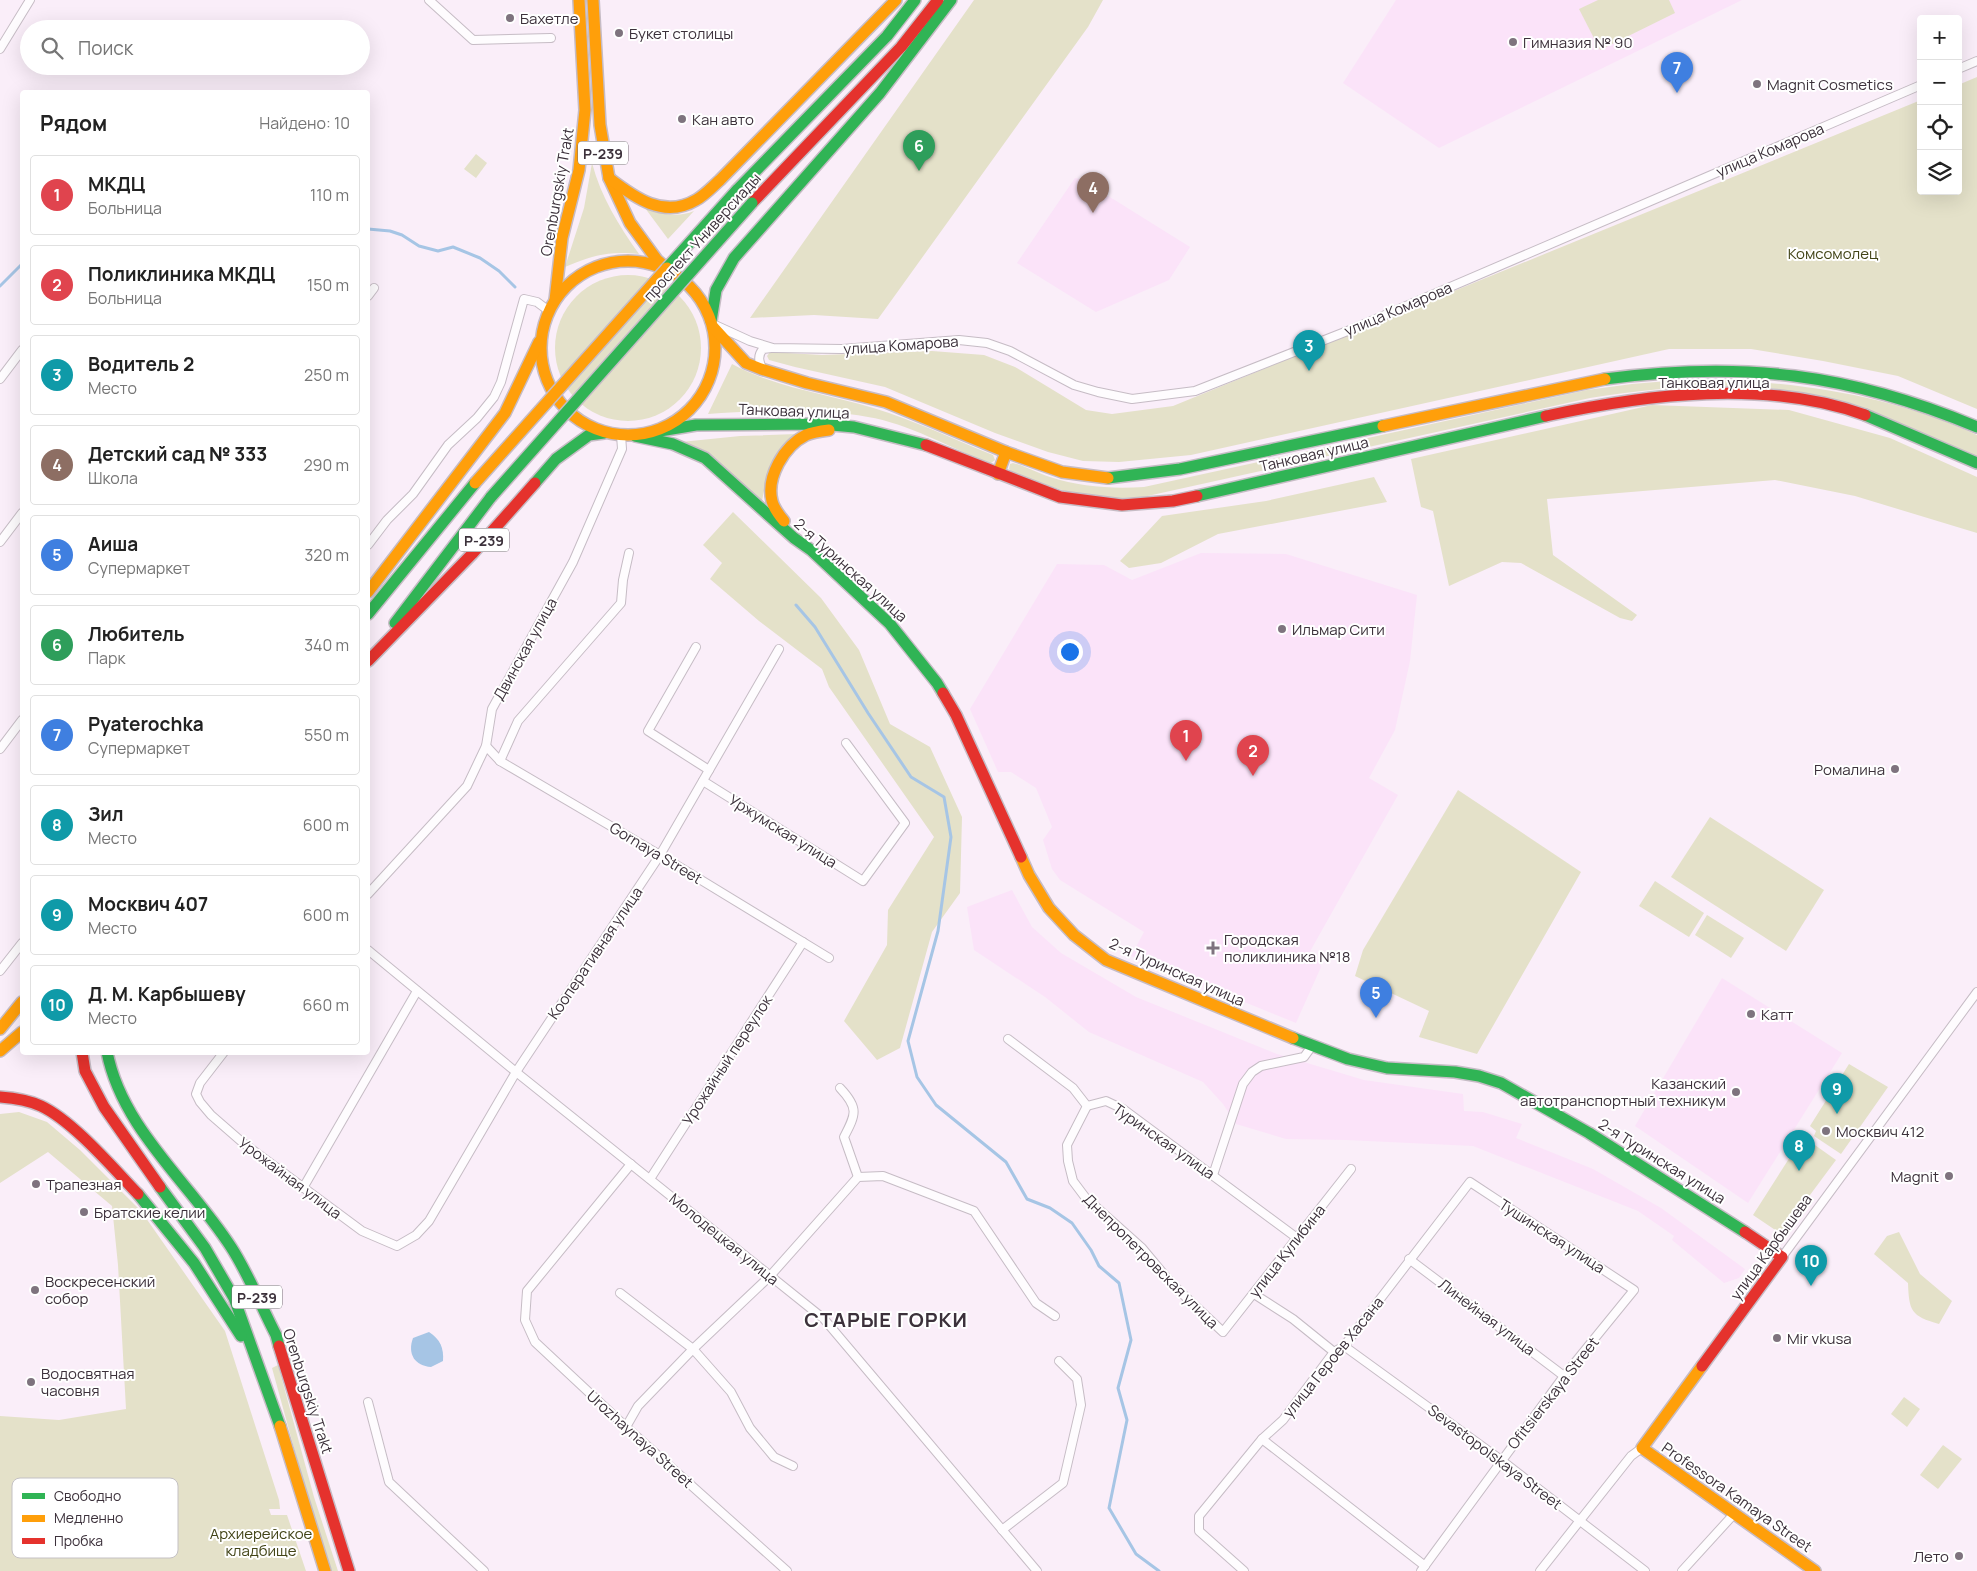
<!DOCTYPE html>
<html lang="ru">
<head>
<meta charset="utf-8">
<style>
	body { margin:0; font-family:Manrope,sans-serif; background:#f6f6f6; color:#222 }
	.controls { position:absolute; right:15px; top:15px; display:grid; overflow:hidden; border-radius:5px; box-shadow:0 5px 20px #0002 }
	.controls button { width:45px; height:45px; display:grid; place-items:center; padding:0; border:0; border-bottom:1px solid #e0e0e0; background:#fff; color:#222; font:25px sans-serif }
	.you { position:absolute; left:1069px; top:651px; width:18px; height:18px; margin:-12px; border:4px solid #fff; border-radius:50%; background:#1a73e8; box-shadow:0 0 0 8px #1a73e833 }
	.badge { display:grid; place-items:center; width:32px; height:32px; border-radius:50%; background:#7e737e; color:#fff; font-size:16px; font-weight:700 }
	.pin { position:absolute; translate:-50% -41px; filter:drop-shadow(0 1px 2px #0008) }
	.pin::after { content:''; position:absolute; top:26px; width:18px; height:15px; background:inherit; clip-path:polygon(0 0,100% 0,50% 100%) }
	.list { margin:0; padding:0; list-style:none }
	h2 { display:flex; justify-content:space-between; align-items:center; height:65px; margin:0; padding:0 20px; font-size:21px }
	h2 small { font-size:16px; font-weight:400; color:#767676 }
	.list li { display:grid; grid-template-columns:32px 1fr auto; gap:15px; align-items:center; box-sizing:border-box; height:80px; margin:0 10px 10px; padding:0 10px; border:1px solid #e0e0e0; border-radius:5px }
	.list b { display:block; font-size:19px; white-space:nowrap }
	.list p { margin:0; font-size:16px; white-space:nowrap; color:#767676 }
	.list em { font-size:16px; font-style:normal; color:#767676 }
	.icon { flex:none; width:28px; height:28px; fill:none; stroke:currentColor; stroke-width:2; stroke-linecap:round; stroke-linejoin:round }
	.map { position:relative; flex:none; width:1977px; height:1571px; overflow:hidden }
	.search { position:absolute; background:#fff; box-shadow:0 5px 20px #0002; left:20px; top:20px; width:350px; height:55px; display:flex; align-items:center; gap:12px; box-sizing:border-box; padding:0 18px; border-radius:28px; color:#767676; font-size:19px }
	.panel { position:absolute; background:#fff; box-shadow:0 5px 20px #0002; left:20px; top:90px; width:350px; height:965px; border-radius:5px }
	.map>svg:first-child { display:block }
	.built { fill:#fbe3f9 }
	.green { fill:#e4e1c9 }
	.water { fill:#a6c5e5 }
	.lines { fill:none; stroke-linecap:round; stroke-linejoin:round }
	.stream { stroke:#a6c5e5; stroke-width:3 }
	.street-casing { stroke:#c6bcc5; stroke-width:10 }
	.fast-casing { stroke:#c6bcc5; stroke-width:14 }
	.slow-casing { stroke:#c6bcc5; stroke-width:14 }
	.jam-casing { stroke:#c6bcc5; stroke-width:14 }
	.street { stroke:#fefcfe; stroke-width:8 }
	.fast { stroke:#30b455; stroke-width:11 }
	.slow { stroke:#ff9f0a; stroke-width:11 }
	.jam { stroke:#e5322d; stroke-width:11 }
	.fast-bridge-casing { stroke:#c6bcc5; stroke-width:14; stroke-linecap:butt }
	.slow-bridge-casing { stroke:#c6bcc5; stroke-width:14; stroke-linecap:butt }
	.fast-bridge { stroke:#30b455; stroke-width:11 }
	.slow-bridge { stroke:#ff9f0a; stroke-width:11 }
	.poi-dot { fill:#7e737e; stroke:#fff; stroke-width:2 }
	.labels { text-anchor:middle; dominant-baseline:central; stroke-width:4; stroke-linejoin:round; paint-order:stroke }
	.shield { fill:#fff; stroke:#766f76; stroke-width:1 }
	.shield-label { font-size:14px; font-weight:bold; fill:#3c313b }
	.poi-label { font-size:15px; fill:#3c313b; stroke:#fff; text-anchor:start }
	.street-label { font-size:15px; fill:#3c313b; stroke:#fff }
	.park-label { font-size:15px; fill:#424417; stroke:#fff }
	.district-label { font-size:20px; font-weight:bold; letter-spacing:1px; fill:#3c313b; stroke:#fff }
	.key { fill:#fff; stroke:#c4c1c4; stroke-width:1 }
	.key-label { font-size:14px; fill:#3c313b }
</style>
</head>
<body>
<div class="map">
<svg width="1977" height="1571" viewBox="0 0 1977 1571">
	<rect width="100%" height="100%" fill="#faeef9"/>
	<g class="built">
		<path d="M1396,0H1742L1439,148L1343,83Z"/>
		<path d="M1075,178L1081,179L1190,247L1169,280L1096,312L1017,263Z"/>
		<path d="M1201,553L1286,554L1417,595L1410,661L1395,730L1369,778L1398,795L1308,955L1318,959L1321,967L1296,1023L1131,956L1144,932L1060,880L1052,869L1043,840L1052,827L1036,788L1011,772H998L970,709L1057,564L1104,565L1132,580Z"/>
		<path d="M1012,890L1032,927L1061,953L1136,997L1277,1054L1364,1080L1463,1094L1464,1111L1483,1112L1522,1124L1516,1138L1593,1169L1661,1208L1745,1269L1739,1278L1724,1283L1672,1240L1674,1236L1638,1211L1473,1146L1346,1140L1286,1139L1236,1124L1223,1104L1203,1082L1089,1032L1045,997L974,950L967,907Z"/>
		<path d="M1722,978L1842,1053L1748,1203L1635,1126Z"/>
	</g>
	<g class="green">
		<path d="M974,0H1103L1088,27L878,319L814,315L750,318Z"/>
		<path d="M1598,0H1669L1675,13L1600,50L1579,9Z"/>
		<path d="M1977,77V409L1898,376L1823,361L1751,349H1669L1191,455L1119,462L1083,461L1048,452L995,433L885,387L795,367L769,360L767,356L770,352L822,355L932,351L984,355L1015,367L1086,410L1112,414L1173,406L1921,100V191H1958V85Z"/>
		<path d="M476,154L487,163L476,178L464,169Z"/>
		<path d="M592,163C601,197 619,226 639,254C608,251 594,255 565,267L584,208Z"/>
		<path d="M645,208C662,214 677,218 694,211L668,239Z"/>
		<circle cx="628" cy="348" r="73"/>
		<path d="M732,364C780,390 838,395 889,413C924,425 958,441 993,455L995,460L991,463H988C952,448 906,423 868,417C819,408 757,410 708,414Z"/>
		<path d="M1692,379C1791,381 1886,393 1977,435V458C1949,446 1921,434 1893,422C1879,416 1865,409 1850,405C1766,377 1676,385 1590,398L1143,497C1122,498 1099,500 1078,495C1056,489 1034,480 1012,472L1009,469L1010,464L1013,463C1026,466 1037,473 1050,477C1081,487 1112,489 1144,487L1587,390L1632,384Z"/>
		<path d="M1652,405L1789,410L1890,438L1977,477V533L1855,496L1775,480L1547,499L1553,555L1637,615L1632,621L1620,618L1521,563L1502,562L1449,586L1433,511L1421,507L1411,459Z"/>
		<path d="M796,434C773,457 768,469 762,501L708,452L681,442L740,436Z"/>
		<path d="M1374,477L1387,502L1218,534L1161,563L1129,568L1120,561L1162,516L1266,501Z"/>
		<path d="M733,512L821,598L859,650L890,724L930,747L962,817L960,893L932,932L900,1048L877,1060L844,1021L887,945L888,910L934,837L829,687L822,669L759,621L710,579L722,563L703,545Z"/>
		<path d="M1458,790L1581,872L1477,1054L1419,1037L1429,1011L1355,976L1363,950Z"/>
		<path d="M1710,817L1824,890L1786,951L1671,877Z"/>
		<path d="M1655,881L1704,913L1689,937L1639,906Z"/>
		<path d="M1707,915L1744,938L1731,958L1695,935Z"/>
		<path d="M1849,1064L1888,1087L1841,1154L1814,1136L1816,1131L1810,1126Z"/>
		<path d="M19,1112L47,1122L80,1150L141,1211L225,1331L279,1500L280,1509H269L271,1515H287L306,1571H0V1416L59,1420L126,1409L118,1265L112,1206L48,1152L0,1183V1114Z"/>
		<path d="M1799,1143L1805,1147L1812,1143L1836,1160L1781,1234L1753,1215Z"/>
		<path d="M1899,1232L1920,1274L1952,1301L1939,1324C1911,1316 1909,1311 1908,1283L1874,1254L1887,1236Z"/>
		<path d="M278,1365L314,1497L338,1571H332L308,1499L272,1368Z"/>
		<path d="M1904,1397L1920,1409L1907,1427L1891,1414Z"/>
		<path d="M1943,1445L1962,1459L1938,1489L1920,1475Z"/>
	</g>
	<path class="water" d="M429,1332C440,1339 444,1348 443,1361L431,1367C415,1366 407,1354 413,1338Z"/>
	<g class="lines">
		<g class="stream">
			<path d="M368,229L390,231L402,235L419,246L438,251L453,247L480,258L499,271L515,287"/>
			<path d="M0,286L22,264"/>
			<path d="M796,605L815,627L868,713L911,777L944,797L951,837L938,931L908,1041L917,1077L936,1105L1006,1162L1027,1199L1050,1208L1072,1223L1091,1250L1099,1266L1119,1283L1131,1340L1118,1388L1127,1420L1109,1508L1136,1554L1159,1571"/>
		</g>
		<defs>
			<g id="street">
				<path d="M429,0L473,40L551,38"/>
				<path d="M0,49L30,0"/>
				<path d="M1958,69L1977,61"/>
				<path d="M368,296L374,288"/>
				<path d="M715,325L750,341L773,348L842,349L959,340L987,343L1010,351L1074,385L1098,392L1132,399L1195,391L1350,330L1921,85"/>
				<path d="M763,370C759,362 757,356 763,349L771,348"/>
				<path d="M0,379L22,350"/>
				<path d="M0,542L22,513"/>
				<path d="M368,545L387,520L413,494L448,445L477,418L494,397L501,382L524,299L537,302L549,311"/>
				<path d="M696,647L648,731L709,770"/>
				<path d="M486,746L500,761L660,855L829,958"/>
				<path d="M0,749L22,720"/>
				<path d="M500,761L518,721L621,603L623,580L629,553"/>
				<path d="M703,781L863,881L905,823L846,743"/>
				<path d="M368,894L467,786L486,746L492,709L573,562L622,449L621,435"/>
				<path d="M368,950L516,1072L824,1319L1037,1571"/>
				<path d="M0,971L22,943"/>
				<path d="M1008,1039L1073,1088L1087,1106L1106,1101L1123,1109L1297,1238"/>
				<path d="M224,1052L200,1083L196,1094L200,1102L211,1115L242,1142L362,1231L397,1246L416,1235L429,1221L516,1072L660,855L779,649"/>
				<path d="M840,1088C859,1108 856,1114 844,1137L858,1177"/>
				<path d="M1087,1106L1067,1145L1068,1161L1073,1181L1085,1197L1142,1248L1172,1284L1223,1332L1351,1169"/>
				<path d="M631,1164L527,1291L525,1320L535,1342L626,1427L787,1571"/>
				<path d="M1213,1175L1243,1084L1252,1072L1261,1066L1304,1057L1312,1046"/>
				<path d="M650,1179L803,942"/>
				<path d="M303,1188L417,991"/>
				<path d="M1782,1257L1977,992"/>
				<path d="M1409,1259L1564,1376"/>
				<path d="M620,1293L693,1349L731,1392L750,1428L774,1457L793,1466"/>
				<path d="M1254,1294L1293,1319L1334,1352"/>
				<path d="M1344,1346L1501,1460L1645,1571"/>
				<path d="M368,1402L389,1482L484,1571"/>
				<path d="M626,1427L638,1406L693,1349L770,1276L858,1177L883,1176L974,1211L1036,1303L1055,1316"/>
				<path d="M1262,1439L1425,1566"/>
				<path d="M1002,1530L1063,1483L1081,1405L1077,1379L1059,1361"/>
				<path d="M1244,1571L1199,1531V1516L1262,1439L1283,1420L1334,1352L1344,1346L1470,1182L1634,1290L1564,1376L1421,1571"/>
				<path d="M1540,1571L1631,1456L1642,1448"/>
				<path d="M1682,1571L1734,1514"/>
			</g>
			<g id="fast">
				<path d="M737,190L887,36L915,0"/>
				<path d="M711,321L716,290L734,258L880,93L951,0"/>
				<path d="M1605,379C1742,361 1849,373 1977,427"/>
				<path d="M1865,415L1977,463"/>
				<path d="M654,432L696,425L821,424L854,427L926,445"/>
				<path d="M635,436L673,444L705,458L794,538L811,550L890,624L937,683L943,693"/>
				<path d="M1108,478L1180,469L1383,426"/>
				<path d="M535,483L556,459L589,435L604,433"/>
				<path d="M1197,496L1546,416"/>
				<path d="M368,614L475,483"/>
				<path d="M395,623L491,497"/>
				<path d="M1293,1038L1348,1059L1387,1068L1455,1072L1479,1076L1501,1083L1589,1133L1745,1232"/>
				<path d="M107,1052C122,1129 190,1183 231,1247C248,1273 261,1306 276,1335L279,1346"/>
				<path d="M160,1187L205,1248L234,1298L280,1426"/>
				<path d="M138,1194L194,1263L241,1336"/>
			</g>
			<g id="slow">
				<path d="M593,0L600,125L609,178L630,223L657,260L664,266"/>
				<path d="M609,178C635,198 664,219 696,200C705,195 712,187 720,180L896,0"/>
				<circle cx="628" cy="348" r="87"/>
				<path d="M555,300L562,238L579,170L585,110L579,0"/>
				<path d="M713,327L746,363L761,369L807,383L886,402L1006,452L1062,472L1108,478"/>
				<path d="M1383,426L1605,379"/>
				<path d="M998,474L1006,452"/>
				<path d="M784,521C779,515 774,509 772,501C766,477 784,446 806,435C813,432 821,431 829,430"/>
				<path d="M368,592L505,413L539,342"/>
				<path d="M1021,857L1029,875L1049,908L1074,935L1106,960L1293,1038"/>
				<path d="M0,1029L22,1002"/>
				<path d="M0,1051L22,1032"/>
				<path d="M1702,1366L1642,1448L1815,1571"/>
				<path d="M280,1426L325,1571"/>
			</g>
			<g id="jam">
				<path d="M752,203L901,47L938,0"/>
				<path d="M1546,416C1647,394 1766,379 1865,415"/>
				<path d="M926,445L1060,497L1122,505L1173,501L1197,496"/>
				<path d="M368,661L472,554L535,483"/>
				<path d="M943,693L956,715L1021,857"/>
				<path d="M82,1052L85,1071L104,1107L160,1187"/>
				<path d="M0,1097C14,1098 28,1100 41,1106C73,1121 113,1168 138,1194"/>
				<path d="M279,1346L349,1571"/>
				<path d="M1702,1366L1782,1257L1745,1232"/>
			</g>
		</defs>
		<use href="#street" class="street-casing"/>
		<use href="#fast" class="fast-casing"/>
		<use href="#slow" class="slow-casing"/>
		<use href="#jam" class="jam-casing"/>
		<use href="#street" class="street"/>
		<use href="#fast" class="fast"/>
		<use href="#slow" class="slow"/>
		<use href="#jam" class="jam"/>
		<defs>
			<g id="fast-bridge">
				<path d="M667,268L737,190"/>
				<path d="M491,497L752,203"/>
			</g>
			<path id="slow-bridge" d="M475,483L667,268"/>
		</defs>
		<use href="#fast-bridge" class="fast-bridge-casing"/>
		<use href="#slow-bridge" class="slow-bridge-casing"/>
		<use href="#fast-bridge" class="fast-bridge"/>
		<use href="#slow-bridge" class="slow-bridge"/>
	</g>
	<g class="poi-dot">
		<circle cx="510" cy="18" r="5"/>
		<circle cx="619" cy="33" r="5"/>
		<circle cx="1513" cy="42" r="5"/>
		<circle cx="1757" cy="84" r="5"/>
		<circle cx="682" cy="119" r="5"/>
		<circle cx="1282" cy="629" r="5"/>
		<circle cx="1895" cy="769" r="5"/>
		<path d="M1210.5 940.5h5v5h5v5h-5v5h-5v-5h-5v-5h5z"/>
		<circle cx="1751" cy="1014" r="5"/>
		<circle cx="1736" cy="1092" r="5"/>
		<circle cx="1826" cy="1131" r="5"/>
		<circle cx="1949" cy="1176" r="5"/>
		<circle cx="36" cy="1184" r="5"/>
		<circle cx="84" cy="1212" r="5"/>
		<circle cx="35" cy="1290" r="5"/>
		<circle cx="1777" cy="1338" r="5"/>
		<circle cx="31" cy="1382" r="5"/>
		<circle cx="1959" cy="1556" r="5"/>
	</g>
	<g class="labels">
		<g class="shield">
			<rect x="578" y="141.5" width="50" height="23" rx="4"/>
			<rect x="459" y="528.5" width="50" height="23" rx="4"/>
			<rect x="232" y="1285.5" width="50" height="23" rx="4"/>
		</g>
		<g class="shield-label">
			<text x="603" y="153">Р-239</text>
			<text x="484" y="540">Р-239</text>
			<text x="257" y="1297">Р-239</text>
		</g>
		<g class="poi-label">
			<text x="520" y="18">Бахетле</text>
			<text x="629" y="33">Букет столицы</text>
			<text x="1523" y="42">Гимназия № 90</text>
			<text x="1767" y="84">Magnit Cosmetics</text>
			<text x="692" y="119">Кан авто</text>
			<text x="1292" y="629">Ильмар Сити</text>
			<text x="1885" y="769" text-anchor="end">Ромалина</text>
			<text x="1224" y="939">Городская<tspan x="1224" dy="17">поликлиника №18</tspan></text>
			<text x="1761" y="1014">Катт</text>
			<text x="1726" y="1083" text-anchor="end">Казанский<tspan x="1726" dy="17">автотранспортный техникум</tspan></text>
			<text x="1836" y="1131">Москвич 412</text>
			<text x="1939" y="1176" text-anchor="end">Magnit</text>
			<text x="46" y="1184">Трапезная</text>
			<text x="94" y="1212">Братские келии</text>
			<text x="45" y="1281">Воскресенский<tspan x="45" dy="17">собор</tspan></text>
			<text x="1787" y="1338">Mir vkusa</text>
			<text x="41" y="1373">Водосвятная<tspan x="41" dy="17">часовня</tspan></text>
			<text x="1949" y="1556" text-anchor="end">Лето</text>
		</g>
		<g class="street-label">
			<text transform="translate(1770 150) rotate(-23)">улица Комарова</text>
			<text transform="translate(557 192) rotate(-80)">Orenburgskiy Trakt</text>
			<text transform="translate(702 237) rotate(-48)">проспект Универсиады</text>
			<text transform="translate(1398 309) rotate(-23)">улица Комарова</text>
			<text transform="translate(901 345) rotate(-4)">улица Комарова</text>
			<text x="1714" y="382">Танковая улица</text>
			<text transform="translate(794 411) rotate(2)">Танковая улица</text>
			<text transform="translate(1314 454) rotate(-13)">Танковая улица</text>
			<text transform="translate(851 570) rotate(42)">2-я Туринская улица</text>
			<text transform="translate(525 649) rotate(-61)">Двинская улица</text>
			<text transform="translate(783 831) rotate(32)">Уржумская улица</text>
			<text transform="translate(656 853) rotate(31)">Gornaya Street</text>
			<text transform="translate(595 953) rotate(-56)">Кооперативная улица</text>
			<text transform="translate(1177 972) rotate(24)">2-я Туринская улица</text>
			<text transform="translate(727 1060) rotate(-57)">Урожайный переулок</text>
			<text transform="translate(1164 1141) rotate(35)">Туринская улица</text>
			<text transform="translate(1662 1161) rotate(32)">2-я Туринская улица</text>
			<text transform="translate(290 1178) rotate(37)">Урожайная улица</text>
			<text transform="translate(1552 1236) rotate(33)">Тушинская улица</text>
			<text transform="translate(724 1239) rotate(39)">Молодецкая улица</text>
			<text transform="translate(1771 1247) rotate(-54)">улица Карбышева</text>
			<text transform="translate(1287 1251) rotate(-52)">улица Кулибина</text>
			<text transform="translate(1151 1261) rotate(45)">Днепропетровская улица</text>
			<text transform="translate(1487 1317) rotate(37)">Линейная улица</text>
			<text transform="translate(1333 1357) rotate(-51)">улица Героев Хасана</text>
			<text transform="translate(308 1391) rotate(72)">Orenburgskiy Trakt</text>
			<text transform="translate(1553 1393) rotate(-52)">Ofitsierskaya Street</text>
			<text transform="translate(640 1439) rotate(42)">Urozhaynaya Street</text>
			<text transform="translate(1495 1457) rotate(37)">Sevastopolskaya Street</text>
			<text transform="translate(1737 1497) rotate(35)">Professora Kamaya Street</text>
		</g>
		<g class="park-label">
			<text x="1833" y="253">Комсомолец</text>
			<text x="261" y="1533">Архиерейское<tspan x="261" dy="17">кладбище</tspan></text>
		</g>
		<g class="district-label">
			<text x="886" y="1319">СТАРЫЕ ГОРКИ</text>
		</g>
	</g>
	<rect x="12" y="1478" width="166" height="80" rx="8" class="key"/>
	<rect x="22" y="1493" width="23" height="6" fill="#30b455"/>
	<rect x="22" y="1515" width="23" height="7" fill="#ff9f0a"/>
	<rect x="22" y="1538" width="23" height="6" fill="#e5322d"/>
	<g class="key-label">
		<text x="54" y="1501">Свободно</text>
		<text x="54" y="1523">Медленно</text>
		<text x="54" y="1546">Пробка</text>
	</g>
</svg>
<div class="controls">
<button>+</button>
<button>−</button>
<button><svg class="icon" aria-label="locate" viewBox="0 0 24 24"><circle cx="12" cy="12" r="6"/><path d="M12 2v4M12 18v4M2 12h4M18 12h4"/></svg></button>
<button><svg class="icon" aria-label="layers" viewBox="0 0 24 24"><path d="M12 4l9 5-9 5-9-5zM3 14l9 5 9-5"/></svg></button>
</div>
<div class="you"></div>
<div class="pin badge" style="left:1186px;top:761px;background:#e0444e">1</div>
<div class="pin badge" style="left:1253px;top:776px;background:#e0444e">2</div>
<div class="pin badge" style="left:1309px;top:371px;background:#0f9aa8">3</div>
<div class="pin badge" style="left:1093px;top:213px;background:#8d6e63">4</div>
<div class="pin badge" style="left:1376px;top:1018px;background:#3f7fe0">5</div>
<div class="pin badge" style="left:919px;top:171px;background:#2e9e5b">6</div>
<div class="pin badge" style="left:1677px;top:93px;background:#3f7fe0">7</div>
<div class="pin badge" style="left:1799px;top:1171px;background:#0f9aa8">8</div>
<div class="pin badge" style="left:1837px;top:1114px;background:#0f9aa8">9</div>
<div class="pin badge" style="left:1811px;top:1286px;background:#0f9aa8">10</div>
<div class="search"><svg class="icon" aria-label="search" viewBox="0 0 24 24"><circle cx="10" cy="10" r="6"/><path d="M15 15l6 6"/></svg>Поиск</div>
<section class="panel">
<h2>Рядом<small>Найдено: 10</small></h2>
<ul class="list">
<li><span class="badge" style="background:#e0444e">1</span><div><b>МКДЦ</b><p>Больница</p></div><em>110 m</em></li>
<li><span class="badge" style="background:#e0444e">2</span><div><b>Поликлиника МКДЦ</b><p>Больница</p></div><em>150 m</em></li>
<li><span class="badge" style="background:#0f9aa8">3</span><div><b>Водитель 2</b><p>Место</p></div><em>250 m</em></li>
<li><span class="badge" style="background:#8d6e63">4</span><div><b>Детский сад № 333</b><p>Школа</p></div><em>290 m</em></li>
<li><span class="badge" style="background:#3f7fe0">5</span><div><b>Аиша</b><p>Супермаркет</p></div><em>320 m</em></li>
<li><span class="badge" style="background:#2e9e5b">6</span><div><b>Любитель</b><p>Парк</p></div><em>340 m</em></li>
<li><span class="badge" style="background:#3f7fe0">7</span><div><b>Pyaterochka</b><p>Супермаркет</p></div><em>550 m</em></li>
<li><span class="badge" style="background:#0f9aa8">8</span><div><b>Зил</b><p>Место</p></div><em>600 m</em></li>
<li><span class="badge" style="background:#0f9aa8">9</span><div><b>Москвич 407</b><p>Место</p></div><em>600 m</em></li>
<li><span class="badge" style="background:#0f9aa8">10</span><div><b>Д. М. Карбышеву</b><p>Место</p></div><em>660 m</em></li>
</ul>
</section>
</div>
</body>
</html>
